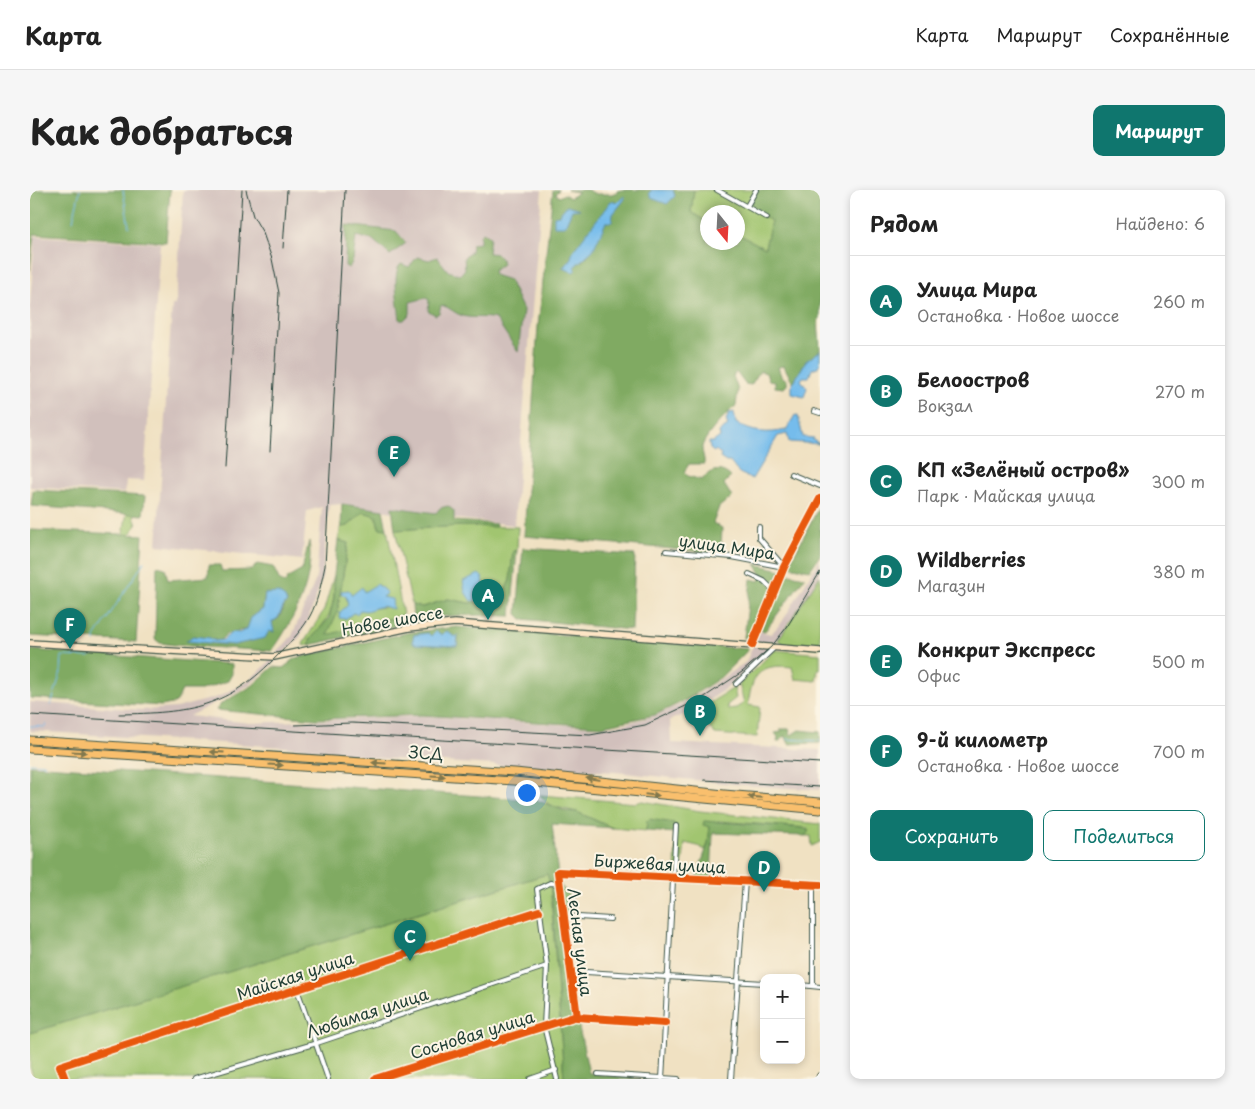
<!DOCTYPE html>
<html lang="ru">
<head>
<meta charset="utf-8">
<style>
	body { margin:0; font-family:"Playpen Sans",sans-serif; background:#f6f6f6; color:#222 }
	.controls { position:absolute; right:15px; bottom:15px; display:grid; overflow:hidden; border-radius:10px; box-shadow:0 2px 8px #0003 }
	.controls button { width:45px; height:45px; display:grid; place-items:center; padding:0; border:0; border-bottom:1px solid #e0e0e0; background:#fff; color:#222; font:25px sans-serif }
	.compass { position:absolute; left:670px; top:15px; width:45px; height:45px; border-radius:50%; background:#fff; box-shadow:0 2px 8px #0003; rotate:162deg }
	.you { position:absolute; left:496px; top:602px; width:18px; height:18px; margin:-12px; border:4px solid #fff; border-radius:50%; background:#1a73e8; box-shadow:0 0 0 8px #1a73e833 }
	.badge { display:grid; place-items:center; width:32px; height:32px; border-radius:50%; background:#0f766e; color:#fff; font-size:16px; font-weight:700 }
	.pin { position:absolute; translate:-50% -41px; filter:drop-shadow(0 1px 2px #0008) }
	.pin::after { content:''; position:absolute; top:26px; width:18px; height:15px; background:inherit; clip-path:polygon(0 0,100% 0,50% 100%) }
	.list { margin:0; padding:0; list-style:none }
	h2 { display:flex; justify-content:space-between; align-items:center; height:65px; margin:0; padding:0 20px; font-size:21px }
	h2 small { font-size:16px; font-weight:400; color:#767676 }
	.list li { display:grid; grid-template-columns:32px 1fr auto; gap:15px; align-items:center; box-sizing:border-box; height:90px; padding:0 20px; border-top:1px solid #e0e0e0 }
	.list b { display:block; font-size:19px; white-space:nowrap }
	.list p { margin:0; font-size:16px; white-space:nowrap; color:#767676 }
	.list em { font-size:16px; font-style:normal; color:#767676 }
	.actions { display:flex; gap:10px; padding:15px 20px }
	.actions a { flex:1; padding:11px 0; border:1px solid #0f766e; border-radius:10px; text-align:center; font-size:18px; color:#0f766e }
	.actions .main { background:#0f766e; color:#fff }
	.map { position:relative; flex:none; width:790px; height:889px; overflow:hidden; border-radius:10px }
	header { display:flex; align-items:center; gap:30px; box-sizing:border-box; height:70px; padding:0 25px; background:#fff; border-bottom:1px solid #e0e0e0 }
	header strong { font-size:24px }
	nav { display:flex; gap:28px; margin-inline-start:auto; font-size:18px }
	.intro { display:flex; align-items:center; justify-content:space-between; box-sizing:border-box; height:120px; padding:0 30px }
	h1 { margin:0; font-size:35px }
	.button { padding:12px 22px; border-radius:10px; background:#0f766e; color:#fff; font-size:18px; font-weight:700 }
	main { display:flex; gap:30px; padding:0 30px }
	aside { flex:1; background:#fff; border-radius:10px; box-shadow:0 2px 8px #0003 }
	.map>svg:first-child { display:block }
	.industrial { fill:#d1c0bc }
	.green { fill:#a1c56f; stroke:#608152; fill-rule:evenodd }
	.forest { fill:#80aa62; stroke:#50744b; fill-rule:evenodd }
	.water { fill:#74bcec; stroke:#4a7c90 }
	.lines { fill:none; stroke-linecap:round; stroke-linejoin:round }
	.stream { stroke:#74bcec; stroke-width:1 }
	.street-casing { stroke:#3e5649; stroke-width:6 }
	.secondary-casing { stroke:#3e5649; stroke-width:8 }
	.highway-casing { stroke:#3e5649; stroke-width:9 }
	.street { stroke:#fff; stroke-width:4 }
	.secondary { stroke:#fde5c5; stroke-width:5.5 }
	.highway { stroke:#f9bf6d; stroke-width:7 }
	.rail { stroke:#1f3d34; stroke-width:1 }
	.cycleway-casing { stroke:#fcf5e5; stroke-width:11 }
	.cycleway { stroke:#e8590c; stroke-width:8 }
	.oneway { fill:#81784e }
	.labels { text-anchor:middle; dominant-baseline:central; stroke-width:4; stroke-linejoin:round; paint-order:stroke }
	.street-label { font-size:16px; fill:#1f3d34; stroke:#fcf5e5 }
</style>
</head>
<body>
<header>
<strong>Карта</strong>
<nav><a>Карта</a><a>Маршрут</a><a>Сохранённые</a></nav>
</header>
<div class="intro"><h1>Как добраться</h1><a class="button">Маршрут</a></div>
<main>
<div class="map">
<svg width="790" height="889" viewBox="0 0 790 889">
	<rect width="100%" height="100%" fill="#fcf5e5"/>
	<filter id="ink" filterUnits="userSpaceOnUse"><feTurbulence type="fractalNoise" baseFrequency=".02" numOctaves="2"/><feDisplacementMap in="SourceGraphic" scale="10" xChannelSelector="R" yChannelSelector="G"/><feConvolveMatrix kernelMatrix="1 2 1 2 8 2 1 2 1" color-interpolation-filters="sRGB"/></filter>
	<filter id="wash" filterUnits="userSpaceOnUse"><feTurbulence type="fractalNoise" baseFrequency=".0096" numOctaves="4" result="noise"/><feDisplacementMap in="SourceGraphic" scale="20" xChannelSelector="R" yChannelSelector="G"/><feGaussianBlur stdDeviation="1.12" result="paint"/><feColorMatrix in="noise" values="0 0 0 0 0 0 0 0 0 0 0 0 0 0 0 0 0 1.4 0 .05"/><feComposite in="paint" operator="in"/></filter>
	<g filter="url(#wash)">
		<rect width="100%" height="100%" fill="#f0e1c2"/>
		<g class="industrial">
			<path d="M153,0H512L484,335L364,322L312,314L299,315L292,389L281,422L270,447L220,495L159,526L220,533L390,526L571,537L589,535L624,526L658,511L716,472L729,441L741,444L752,432L790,369V386L784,397L759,437L728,472L687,505L656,524L640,530L641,553L790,560V600L713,595L585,582L346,568L271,558L0,541V512L111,520L146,518L188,507L217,492L236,475L262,446L286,389L292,317L277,321L272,370L127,355L142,115H146Z"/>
			<path d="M5,46L130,53L114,291L96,290L95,303L0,297V113Z"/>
		</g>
		<g class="green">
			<path d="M664,0H727L719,16L741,31L735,58L708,44V22H678L677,32L661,23Z"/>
			<path d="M98,317L106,320L104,327L107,335L93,353L86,352L93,344Z"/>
			<path d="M333,322L346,325L349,338L357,339L373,425L296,446L307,423L318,353L308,350L311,337L318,336ZM349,395L357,404L352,405V407L360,409L361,416L330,420L327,424L323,423L315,429L312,427L318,416L316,406L333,403Z"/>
			<path d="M430,336L488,337L487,361H483L480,390L473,405L460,411L439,413L418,409L393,417L382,415L365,340Z"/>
			<path d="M304,385C305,419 302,425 280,450V455L274,456L273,454L294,420Z"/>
			<path d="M790,386V458L756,455L748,450Z"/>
			<path d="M745,460L790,464V479H788L786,491L765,489L762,477C730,473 722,484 718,515L730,517L727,547L685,544L678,536L679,526L671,523V518L704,498L706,508L697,515L698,519L706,518L714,513L709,494Z"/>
			<path d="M510,605L606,613L612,611L670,621L790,634V652L782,656L781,646H775L778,638L690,631L680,637L678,654L675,660L668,656L655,653L651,687H645L646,637L638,632L619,630L617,631L616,641L583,638L547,622L526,617L517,613Z"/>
			<path d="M517,684L520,693L534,889H4L0,877V843Z"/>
		</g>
		<g class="forest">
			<path d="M0,0H140L136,52L4,44L0,80Z"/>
			<path d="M523,0H529L525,4L529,7L534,4L540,8L548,2L537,0H557L566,4H582L591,0H622L619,3L640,10L645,6L643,0H664L661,22L677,32L678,52H708V44L735,58L741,31L719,17L727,0H790V128L788,131L790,161L776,171L763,193L754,176L748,177L751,186L757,190V195L754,198L745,197V192L739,190L736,183L730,181L721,195L715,194L706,182L703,186L708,200L706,216C698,221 672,249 672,258C672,264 675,268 674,274H659L654,282L658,286L672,290C680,279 691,277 701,287L694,294L702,307L689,317L683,333L692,338L691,357L700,364L494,346L508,136ZM594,7C592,15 581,24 576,32C560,54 564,74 532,78L540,70L582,11L587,13Z"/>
			<path d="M316,35L366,41L376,53L360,65L343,50L326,46L323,70L319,78L315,76Z"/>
			<path d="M453,42L460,47L458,63L467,64L472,70V74L463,81L464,85L479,90L493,120L488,162L466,129C455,126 443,129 433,126C425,124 420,117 411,115L409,123L406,125L398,121L399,110L396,108L380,112V124L374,130H370C369,117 361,82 371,74L379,77L387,67L399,70L407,67L418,81L430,85L435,79L434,67L441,62L442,54L450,53V45Z"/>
			<path d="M3,300L115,306L113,325L1,316Z"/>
			<path d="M312,314L353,320L357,339L349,338L346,326L333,322L318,336L311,337Z"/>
			<path d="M790,315V365L780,380L758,376Z"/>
			<path d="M418,316L424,321V331L466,334V337L430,336L365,340L362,317L406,323L410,318Z"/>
			<path d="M0,340L113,345L106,452L0,446Z"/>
			<path d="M308,350L318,353L307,423L297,445L373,425L374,434L280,455V450L299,428L304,408V385Z"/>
			<path d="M279,351C285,390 264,430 242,461L145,455L130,453L125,449L127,376L135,378L138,390L178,387L179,375H190L192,381L222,380L227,374L243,377L250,391L255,393L258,388L272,380ZM237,403L251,405L257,411L249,428L242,432L241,442L239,440C218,454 197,458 172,451L169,453L163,446L189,451L197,444L217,439L221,428L233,419L235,404Z"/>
			<path d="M493,358L605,365L602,440L492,429L487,424Z"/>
			<path d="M483,361H487L481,426L437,425L383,428L382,415L393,417L418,409L439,413L460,411L473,405L480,390Z"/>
			<path d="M725,374L751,380L721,448H714L721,389L729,391L732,385Z"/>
			<path d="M755,383L775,387L735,441L731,440Z"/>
			<path d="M426,437L719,459L691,487L658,509L625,525L572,536L391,525L286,529L186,520L192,513L222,496L243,477L253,478L266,468L376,443ZM398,443L401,446L412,445L428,448L427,456L385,454L384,445Z"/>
			<path d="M0,460L202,474V484L198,491L171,500H152L146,513L132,516L0,508Z"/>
			<path d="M751,539H759L761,545L769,540L790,542V553L759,554L755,545L751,550L747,552L748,547L745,543L751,542Z"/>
			<path d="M0,575L507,610L535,621L547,622L580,637L583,638L522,634L529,694L542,708L534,737L546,824L559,883L614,889H534L521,696L517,684L0,843Z"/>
			<path d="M619,629L644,633L646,636V643L616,641L617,631Z"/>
			<path d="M674,631L774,638L779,641L775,646L683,643L681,689L666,688L678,654L680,637L673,635Z"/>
		</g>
		<g class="water">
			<path d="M622,0H643L645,6L637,14L621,8L619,3Z"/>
			<path d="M594,6L595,9L583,24L582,32H576L563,60L545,76L546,80L543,82L532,78L540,71L543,61L581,11L587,13Z"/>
			<path d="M537,15L550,19L542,20L535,36H524V26L529,25Z"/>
			<path d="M790,161V173L787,178L782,179L779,187H773L771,190L777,198L774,207L762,204V195L776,171Z"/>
			<path d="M704,222L706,233C722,243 738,244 756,240L765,225L768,226L773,247L784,248L783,250L790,254L759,252L757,244L748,246L722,289C706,281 711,286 700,272H696L690,268L691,265L686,260L684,262L680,259L679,252H683L690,247L689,242L698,236L696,230L699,223Z"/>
			<path d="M449,384L453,388L456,405L449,410L441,411L435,402L433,391Z"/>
			<path d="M347,394L357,403L352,407L362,409L363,419L352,416L336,421L330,420L327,424L323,423L315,429L309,428L310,422L318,415L316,406L312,405L311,401L319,400L322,405L332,397L334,402Z"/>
			<path d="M248,403L255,408L257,413L254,415L248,428L242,432L244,442L239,441L235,448L204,455L156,451L163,446L180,448L185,451L193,450L202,442L209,443L217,439L221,428L233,419L235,404Z"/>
			<path d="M406,441L412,445L416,441L425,447L428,444L427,456L385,454L382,452L384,445L398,443L401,446Z"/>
		</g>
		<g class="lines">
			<g class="stream">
				<path d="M93,0L99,37"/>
				<path d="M43,31L50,0"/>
				<path d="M767,344L781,316"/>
				<path d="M754,370L763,351"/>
				<path d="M65,452V447L114,372"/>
				<path d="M21,515L31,482L32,466L60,467L63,462"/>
				<path d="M0,536L15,537L16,534"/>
				<path d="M757,549L790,551"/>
				<path d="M0,573L15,574"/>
			</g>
		</g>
	</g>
	<g filter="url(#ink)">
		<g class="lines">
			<defs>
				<g id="street">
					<path d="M687,0L737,28"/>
					<path d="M717,16L726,0"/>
					<path d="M784,221L790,223"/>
					<path d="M761,284L790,296"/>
					<path d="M729,337V348L754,377"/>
					<path d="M636,361L702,367L754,377"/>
					<path d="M719,384L734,391L744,401"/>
					<path d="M722,455L754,377L790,309"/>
					<path d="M706,494L745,457"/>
					<path d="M533,726L580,729"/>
					<path d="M540,781L734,793"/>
					<path d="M771,795L790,797"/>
					<path d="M783,796V694"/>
					<path d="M267,799L298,889"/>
					<path d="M635,833L547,827L528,682L790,695"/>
					<path d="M568,884L648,889"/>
					<path d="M35,889L30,876L509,721"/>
					<path d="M164,889L287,853L517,776"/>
					<path d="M345,889L547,826"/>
					<path d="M500,889L526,880"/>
					<path d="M527,889L514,836L517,776L507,699L520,693L529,694"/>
					<path d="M632,889L646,636"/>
					<path d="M701,889L715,691"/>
				</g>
				<g id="secondary">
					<path d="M0,453L244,467L379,438L425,433L790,461"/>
					<path d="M789,889L790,886"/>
				</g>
				<g id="highway">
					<path d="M0,550L485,582L694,604L790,612"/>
					<path d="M0,559L484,591L790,620"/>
				</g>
			</defs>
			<use href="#street" class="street-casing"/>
			<use href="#secondary" class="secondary-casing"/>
			<use href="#highway" class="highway-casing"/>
			<use href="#street" class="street"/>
			<use href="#secondary" class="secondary"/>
			<use href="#highway" class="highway"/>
			<g class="rail">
				<path d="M216,0L223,26L233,43L242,69L249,103L240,261"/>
				<path d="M253,58L257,0"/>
				<path d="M195,278L212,0"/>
				<path d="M89,524C159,523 198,518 248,465C282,430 285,423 295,376L315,0"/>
				<path d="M0,525L790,573"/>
				<path d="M265,535L322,533L560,545L615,535L673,508L712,482L741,457L757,437L790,382"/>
				<path d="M674,590L790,597"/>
			</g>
			<defs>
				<g id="cycleway">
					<path d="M722,455L754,377L790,309"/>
					<path d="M635,833L547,827L528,682L790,695"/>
					<path d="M35,889L30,876L509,721"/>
					<path d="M345,889L547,826"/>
				</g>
			</defs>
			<use href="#cycleway" class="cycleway-casing"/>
			<use href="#cycleway" class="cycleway"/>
		</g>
		<defs><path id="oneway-solid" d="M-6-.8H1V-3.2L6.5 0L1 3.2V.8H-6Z" transform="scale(1.25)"/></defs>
		<g class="oneway">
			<use href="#oneway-solid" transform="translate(49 562) rotate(4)"/>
			<use href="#oneway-solid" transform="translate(187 562) rotate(-176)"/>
			<use href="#oneway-solid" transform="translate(349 573) rotate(-176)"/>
			<use href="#oneway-solid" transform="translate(246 575) rotate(4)"/>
			<use href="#oneway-solid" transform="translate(408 586) rotate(4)"/>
			<use href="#oneway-solid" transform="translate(563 589) rotate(-173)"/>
			<use href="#oneway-solid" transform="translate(622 605) rotate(6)"/>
			<use href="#oneway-solid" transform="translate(725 607) rotate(-175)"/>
		</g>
	</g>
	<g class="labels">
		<g class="street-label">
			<text transform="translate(697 356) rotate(8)">улица Мира</text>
			<text transform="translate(362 430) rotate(-10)">Новое шоссе</text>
			<text transform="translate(396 562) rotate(4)">ЗСД</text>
			<text transform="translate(630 673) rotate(3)">Биржевая улица</text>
			<text transform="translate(551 752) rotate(83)">Лесная улица</text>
			<text transform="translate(265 785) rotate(-18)">Майская улица</text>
			<text transform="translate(337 822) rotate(-18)">Любимая улица</text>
			<text transform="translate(442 844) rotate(-17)">Сосновая улица</text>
		</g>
	</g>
</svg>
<div class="controls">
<button>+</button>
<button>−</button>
</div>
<svg class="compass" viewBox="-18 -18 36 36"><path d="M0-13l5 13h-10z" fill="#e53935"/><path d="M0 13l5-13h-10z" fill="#767676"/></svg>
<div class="you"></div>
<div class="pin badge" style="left:458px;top:430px">A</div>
<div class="pin badge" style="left:670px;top:546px">B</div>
<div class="pin badge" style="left:380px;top:771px">C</div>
<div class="pin badge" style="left:734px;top:702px">D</div>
<div class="pin badge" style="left:364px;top:287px">E</div>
<div class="pin badge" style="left:40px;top:459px">F</div>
</div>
<aside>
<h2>Рядом<small>Найдено: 6</small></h2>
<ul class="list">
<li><span class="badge">A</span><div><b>Улица Мира</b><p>Остановка · Новое шоссе</p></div><em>260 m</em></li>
<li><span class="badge">B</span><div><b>Белоостров</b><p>Вокзал</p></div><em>270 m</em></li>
<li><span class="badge">C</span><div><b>КП «Зелёный остров»</b><p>Парк · Майская улица</p></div><em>300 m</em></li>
<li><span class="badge">D</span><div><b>Wildberries</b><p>Магазин</p></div><em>380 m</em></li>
<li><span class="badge">E</span><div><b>Конкрит Экспресс</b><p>Офис</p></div><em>500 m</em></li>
<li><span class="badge">F</span><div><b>9-й километр</b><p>Остановка · Новое шоссе</p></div><em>700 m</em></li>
</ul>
<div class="actions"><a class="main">Сохранить</a><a>Поделиться</a></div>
</aside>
</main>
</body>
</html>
